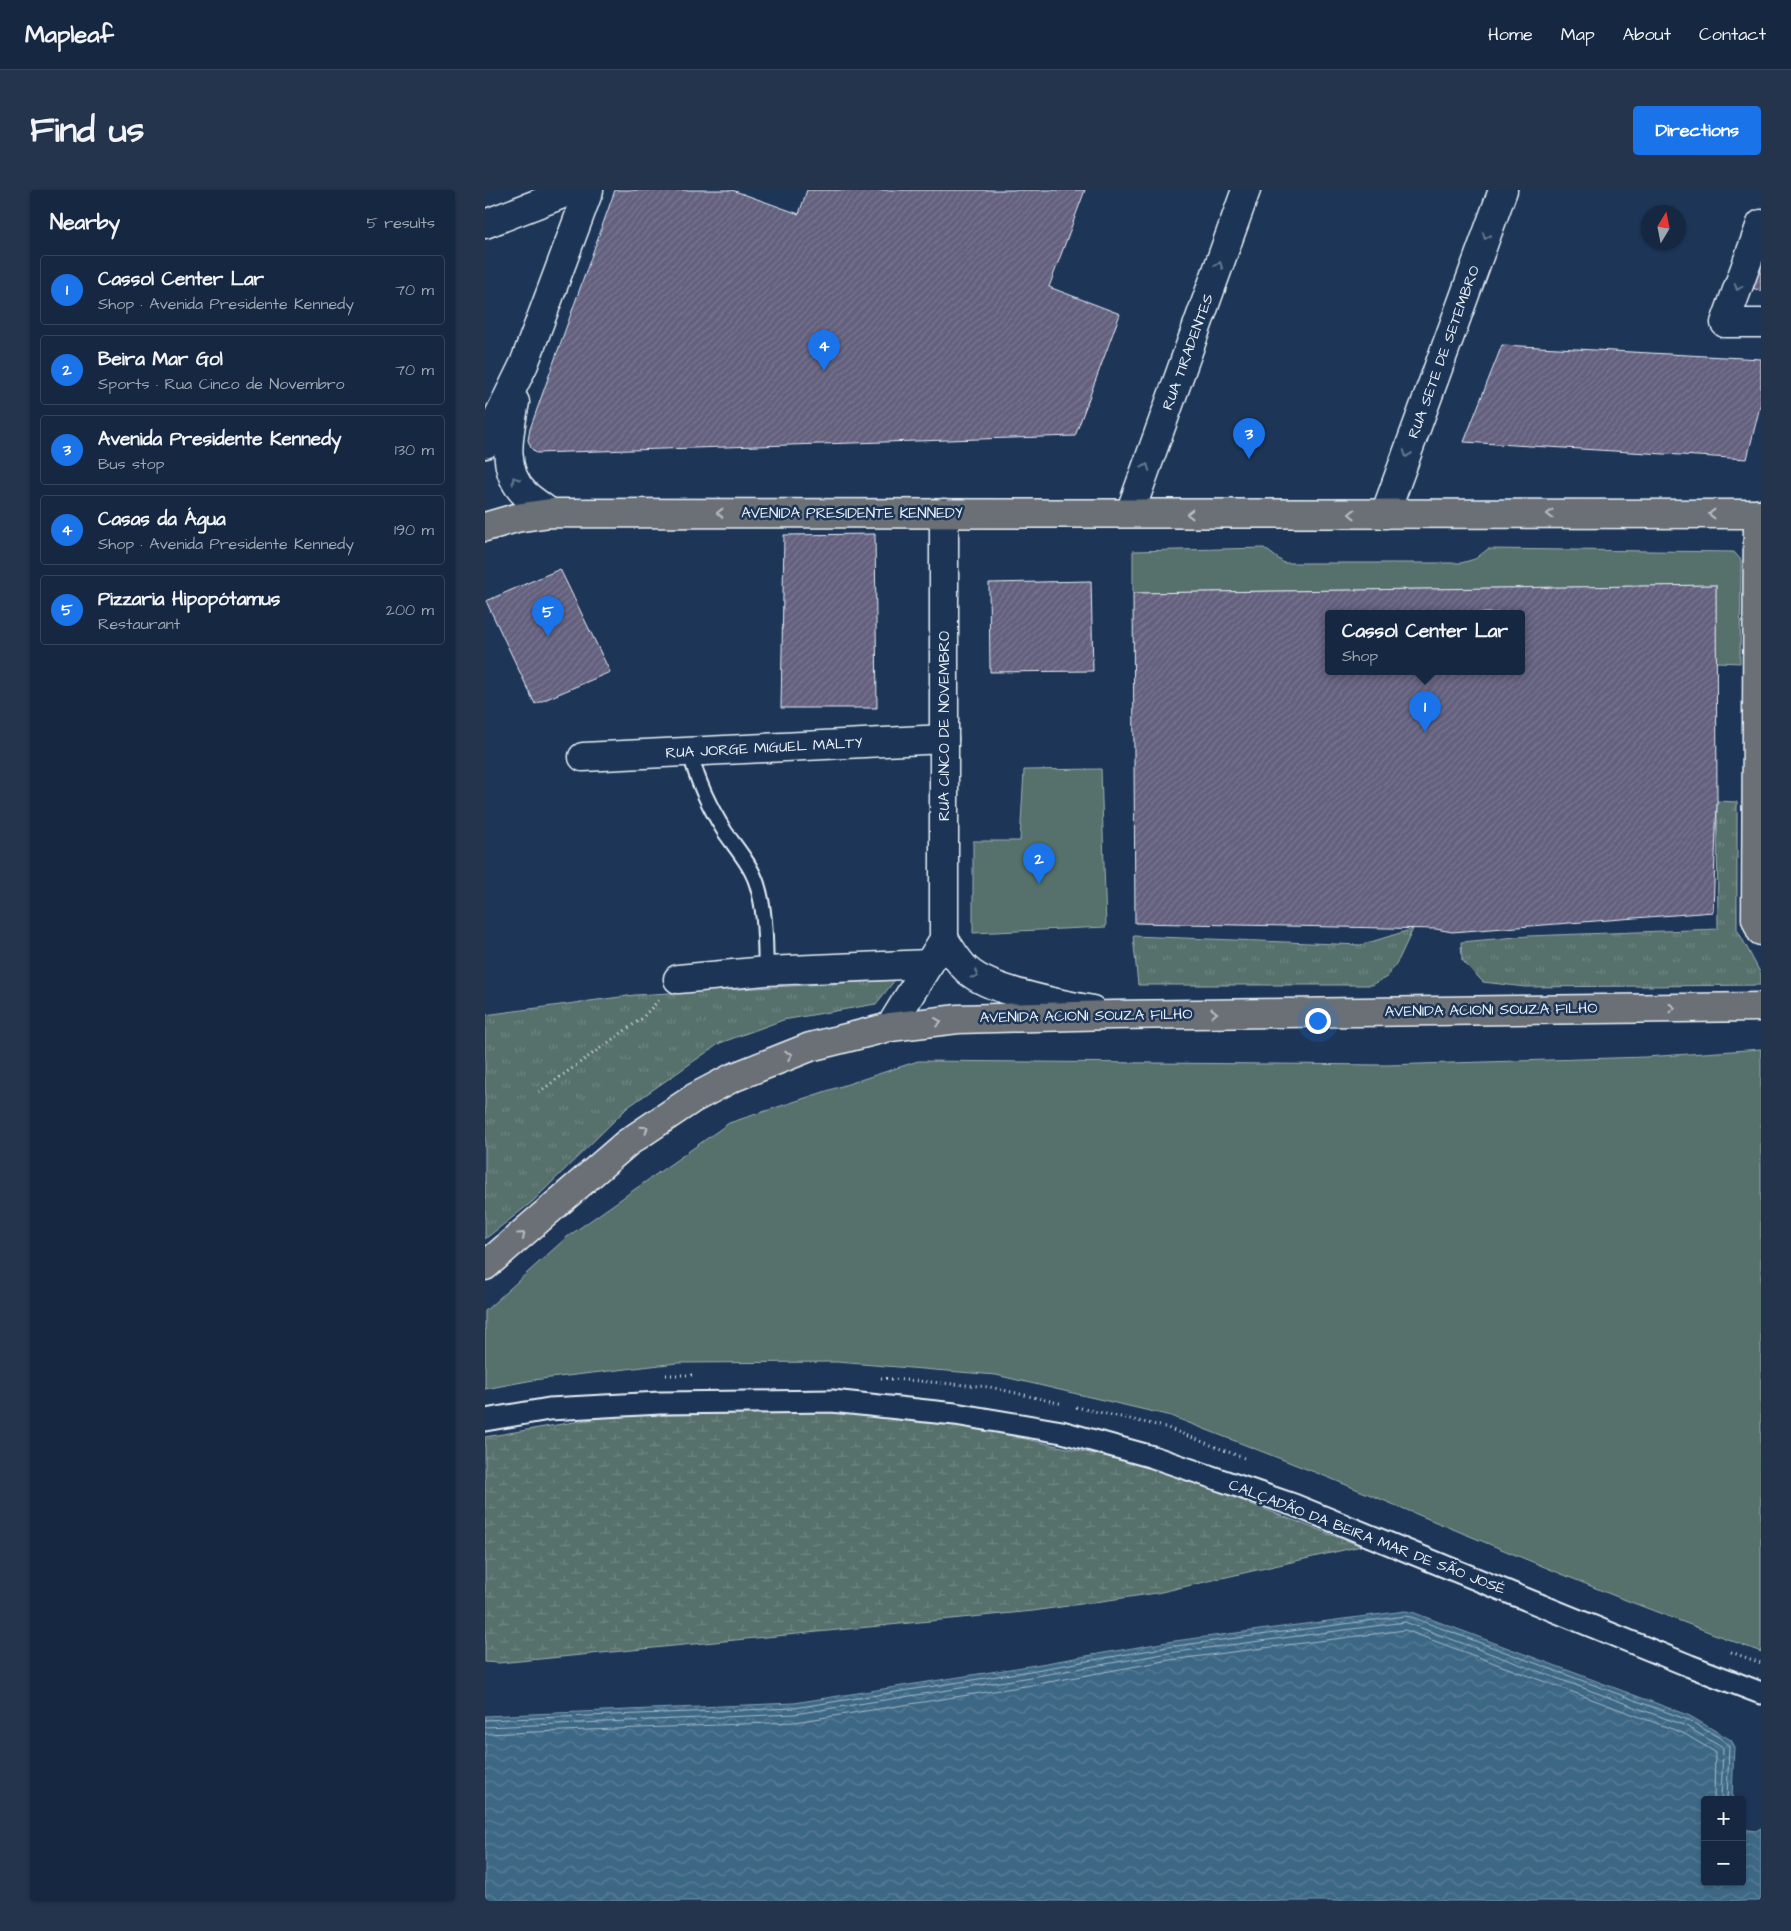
<!DOCTYPE html>
<html lang="en">
<head>
<meta charset="utf-8">
<style>
	body { margin:0; font-family:"Architects Daughter",sans-serif; background:#23344c; color:#f1f3f6 }
	.controls { position:absolute; right:15px; bottom:15px; display:grid; overflow:hidden; border-radius:5px; box-shadow:0 1px 4px #0004 }
	.controls button { width:45px; height:45px; display:grid; place-items:center; padding:0; border:0; border-bottom:1px solid #35445a; background:#162841; color:#f1f3f6; font:25px sans-serif }
	.compass { position:absolute; left:1156px; top:15px; width:45px; height:45px; border-radius:50%; background:#162841; box-shadow:0 1px 4px #0004; rotate:10deg }
	.you { position:absolute; left:832px; top:830px; width:18px; height:18px; margin:-12px; border:4px solid #fff; border-radius:50%; background:#1a73e8; box-shadow:0 0 0 8px #1a73e833 }
	.badge { display:grid; place-items:center; width:32px; height:32px; border-radius:50%; background:#1a73e8; color:#fff; font-size:16px; font-weight:700 }
	.pin { position:absolute; translate:-50% -41px; filter:drop-shadow(0 1px 2px #0008) }
	.pin::after { content:''; position:absolute; top:26px; width:18px; height:15px; background:inherit; clip-path:polygon(0 0,100% 0,50% 100%) }
	.popup { position:absolute; left:840px; top:420px; width:200px; height:65px; box-sizing:border-box; display:grid; place-content:center; border-radius:5px; background:#162841; filter:drop-shadow(0 1px 4px #0005); font-size:16px; white-space:nowrap; color:#9ea6b1 }
	.popup b { font-size:19px; color:#f1f3f6 }
	.popup::after { content:''; position:absolute; left:50%; top:100%; margin-left:-10px; border:10px solid transparent; border-top-color:#162841 }
	.list { margin:0; padding:0; list-style:none }
	h2 { display:flex; justify-content:space-between; align-items:center; height:65px; margin:0; padding:0 20px; font-size:21px }
	h2 small { font-size:16px; font-weight:400; color:#9ea6b1 }
	.list li { display:grid; grid-template-columns:32px 1fr auto; gap:15px; align-items:center; box-sizing:border-box; height:70px; margin:0 10px 10px; padding:0 10px; border:1px solid #35445a; border-radius:5px }
	.list b { display:block; font-size:19px; white-space:nowrap }
	.list p { margin:0; font-size:16px; white-space:nowrap; color:#9ea6b1 }
	.list em { font-size:16px; font-style:normal; color:#9ea6b1 }
	.map { position:relative; flex:none; width:1276px; height:1711px; overflow:hidden; border-radius:5px }
	header { display:flex; align-items:center; gap:30px; box-sizing:border-box; height:70px; padding:0 25px; background:#162841; border-bottom:1px solid #35445a }
	header strong { font-size:24px }
	nav { display:flex; gap:28px; margin-inline-start:auto; font-size:18px }
	.intro { display:flex; align-items:center; justify-content:space-between; box-sizing:border-box; height:120px; padding:0 30px }
	h1 { margin:0; font-size:35px }
	.button { padding:12px 22px; border-radius:5px; background:#1a73e8; color:#fff; font-size:18px; font-weight:700 }
	main { display:flex; gap:30px; padding:0 30px }
	aside { flex:1; background:#162841; border-radius:5px; box-shadow:0 1px 4px #0004 }
	.map>svg:first-child { display:block }
	.grass { fill:url(#grass-tufts); stroke:#a0b0b2 }
	.wetland { fill:url(#wetland-marsh); stroke:#a0b0b2 }
	.green { fill:#57706c; stroke:#a0b0b2 }
	.water { fill:url(#water-waves); stroke:#829fb3 }
	.lines { fill:none; stroke-linecap:round; stroke-linejoin:round }
	.shore { stroke:#a4baca; stroke-width:1 }
	.building { fill:url(#building-hatch); stroke:#e8f1f8; fill-rule:evenodd }
	.service-casing { stroke:#e8f1f8; stroke-width:18 }
	.pedestrian-casing { stroke:#e8f1f8; stroke-width:25 }
	.minor-casing { stroke:#e8f1f8; stroke-width:31 }
	.tertiary-casing { stroke:#e8f1f8; stroke-width:31 }
	.primary-casing { stroke:#e8f1f8; stroke-width:31 }
	.path { stroke:#e8f1f8; stroke-width:3; stroke-dasharray:1 4; stroke-linecap:butt }
	.service { stroke:#1d3557; stroke-width:14 }
	.pedestrian { stroke:#1d3557; stroke-width:21 }
	.minor { stroke:#1d3557; stroke-width:28 }
	.tertiary { stroke:#1d3557; stroke-width:28 }
	.primary { stroke:#6b6f75; stroke-width:28 }
	.oneway { stroke:#64778f }
	.oneway2 { stroke:#b6bdc4 }
	.labels { text-anchor:middle; dominant-baseline:central; stroke-width:5; stroke-linejoin:round; paint-order:stroke }
	.street-label { font-size:15px; fill:#e8f1f8; stroke:#1d3557 }
</style>
</head>
<body>
<header>
<strong>Mapleaf</strong>
<nav><a>Home</a><a>Map</a><a>About</a><a>Contact</a></nav>
</header>
<div class="intro"><h1>Find us</h1><a class="button">Directions</a></div>
<main>
<aside>
<h2>Nearby<small>5 results</small></h2>
<ul class="list">
<li><span class="badge">1</span><div><b>Cassol Center Lar</b><p>Shop · Avenida Presidente Kennedy</p></div><em>70 m</em></li>
<li><span class="badge">2</span><div><b>Beira Mar Gol</b><p>Sports · Rua Cinco de Novembro</p></div><em>70 m</em></li>
<li><span class="badge">3</span><div><b>Avenida Presidente Kennedy</b><p>Bus stop</p></div><em>130 m</em></li>
<li><span class="badge">4</span><div><b>Casas da Água</b><p>Shop · Avenida Presidente Kennedy</p></div><em>190 m</em></li>
<li><span class="badge">5</span><div><b>Pizzaria Hipopótamus</b><p>Restaurant</p></div><em>200 m</em></li>
</ul>
</aside>
<div class="map">
<svg width="1276" height="1711" viewBox="0 0 1276 1711">
	<defs>
		<pattern id="grass-tufts" width="24" height="20" patternUnits="userSpaceOnUse" patternTransform="scale(1.25)"><rect width="24" height="20" fill="#57706c"/><path d="M3 7l-1-3M5 7V3M7 7l1-3M15 17l-1-3M17 17v-4M19 17l1-3" fill="none" stroke="#6f8582"/></pattern>
		<pattern id="wetland-marsh" width="20" height="14" patternUnits="userSpaceOnUse" patternTransform="scale(1.25)"><rect width="20" height="14" fill="#57706c"/><path d="M1 5h8M5 5V1M11 12h8M15 12V8" fill="none" stroke="#6f8582"/></pattern>
		<pattern id="water-waves" width="16" height="10" patternUnits="userSpaceOnUse" patternTransform="scale(1.25)"><rect width="16" height="10" fill="#3e6885"/><path d="M0 5q4-4 8 0t8 0" fill="none" stroke="#5a7e97"/></pattern>
		<pattern id="building-hatch" width="6" height="6" patternUnits="userSpaceOnUse" patternTransform="scale(1.25)"><rect width="6" height="6" fill="#64607e"/><path d="M-1 1l2-2M0 6l6-6M5 7l2-2" fill="none" stroke="#7a7791"/></pattern>
	</defs>
	<rect width="100%" height="100%" fill="#1d3557"/>
	<filter id="ink" filterUnits="userSpaceOnUse"><feTurbulence type="fractalNoise" baseFrequency=".02" numOctaves="2"/><feDisplacementMap in="SourceGraphic" scale="10" xChannelSelector="R" yChannelSelector="G"/><feConvolveMatrix kernelMatrix="1 2 1 2 8 2 1 2 1" color-interpolation-filters="sRGB"/></filter>
	<g filter="url(#ink)">
		<g class="grass">
			<path d="M1232,611L1252,612V739L1276,784V795L1040,797L998,792L977,770L976,752L1043,746L1233,739Z"/>
			<path d="M928,739L914,769L902,787L887,795H653L648,746L876,755Z"/>
			<path d="M410,790L391,814L298,830L235,853L143,917L47,1012L0,1049V825L150,805Z"/>
		</g>
		<path class="wetland" d="M349,1222L472,1234L669,1277L876,1356L672,1403L548,1421L14,1473L0,1472V1247L125,1226Z"/>
		<g class="green">
			<path d="M779,358L799,373H976L990,369L1003,359L1249,362L1256,370L1255,473L1231,472V395L648,403V361Z"/>
			<path d="M616,579L621,737L488,743V651H535L539,580Z"/>
			<path d="M1276,859V1462L1125,1404L842,1287L686,1226L511,1185L352,1172L192,1173L48,1190L0,1199V1121L82,1047L244,933L433,871L902,875L1161,867Z"/>
		</g>
		<path class="water" d="M920,1421L927,1422L1205,1526L1246,1550L1249,1555L1247,1610H1220V1692H1257V1639L1271,1641L1276,1638V1711H0V1526L309,1513L544,1476L682,1452Z"/>
		<g class="lines">
			<g class="shore">
				<path d="M0,1530L309,1518L545,1481L683,1457L920,1426L926,1427L1203,1530L1235,1548L1244,1556L1242,1610"/>
				<path d="M0,1537L310,1524L546,1487L684,1463L920,1432L1201,1536L1238,1558L1236,1610"/>
				<path d="M0,1544L310,1532L547,1495L685,1470L920,1440L1198,1543L1230,1562L1229,1610"/>
			</g>
		</g>
		<g class="building">
			<path d="M130,0H247L314,24L322,0H600L564,97L635,124L590,246L51,263L46,258L43,250L45,239Z"/>
			<path d="M1276,74V102L1267,97Z"/>
			<path d="M1017,155L1276,169V212L1262,269L979,252Z"/>
			<path d="M390,344L392,518H296L299,345Z"/>
			<path d="M75,379L125,482L50,514L1,411Z"/>
			<path d="M606,391L608,481L505,482L504,393Z"/>
			<path d="M1231,395L1232,611L1228,722L967,742L951,739L650,733L648,403ZM844,423H1036V481H844Z"/>
		</g>
		<g class="lines">
			<defs>
				<path id="service" d="M205,561C211,589 225,618 240,642C251,658 266,675 272,694C281,722 280,752 281,781"/>
				<path id="pedestrian" d="M0,1230L64,1219L175,1213L347,1211L470,1224L577,1242L668,1267L809,1315L1205,1476L1276,1503"/>
				<g id="minor">
					<path d="M0,34L88,0"/>
					<path d="M645,323L761,0"/>
					<path d="M900,324L1018,0"/>
					<path d="M98,567L459,549"/>
					<path d="M193,789L281,781L444,774"/>
				</g>
				<g id="tertiary">
					<path d="M1276,34L1240,133H1276"/>
					<path d="M30,212C24,243 15,280 40,304C48,311 57,317 65,323"/>
					<path d="M0,254L39,174L104,0"/>
					<path d="M459,749C466,759 473,772 482,780C504,801 576,814 607,820"/>
					<path d="M405,837L459,749V323"/>
				</g>
				<g id="primary">
					<path d="M1273,324L1271,729L1276,741"/>
					<path d="M0,337L31,328L65,323L1276,324"/>
					<path d="M0,1076L142,953L209,908L247,888L325,857L405,837L473,829L628,825L1276,817"/>
				</g>
			</defs>
			<use href="#service" class="service-casing"/>
			<use href="#pedestrian" class="pedestrian-casing"/>
			<use href="#minor" class="minor-casing"/>
			<use href="#tertiary" class="tertiary-casing"/>
			<use href="#primary" class="primary-casing"/>
			<g class="path">
				<path d="M54,902L156,829L174,810"/>
				<path d="M181,1185H210"/>
				<path d="M396,1188L505,1197L578,1214"/>
				<path d="M591,1217L680,1237L759,1268"/>
				<path d="M1246,1462L1276,1473"/>
			</g>
			<use href="#service" class="service"/>
			<use href="#pedestrian" class="pedestrian"/>
			<use href="#minor" class="minor"/>
			<use href="#tertiary" class="tertiary"/>
			<use href="#primary" class="primary"/>
		</g>
		<defs><path id="oneway-chevron" d="M-2-3.5L2.5 0L-2 3.5" fill="none" stroke-width="1.6" stroke-linecap="round" stroke-linejoin="round" transform="scale(1.25)"/></defs>
		<g class="oneway">
			<use href="#oneway-chevron" transform="translate(1001 46) rotate(110)"/>
			<use href="#oneway-chevron" transform="translate(734 75) rotate(-70)"/>
			<use href="#oneway-chevron" transform="translate(1253 97) rotate(110)"/>
			<use href="#oneway-chevron" transform="translate(922 264) rotate(110)"/>
			<use href="#oneway-chevron" transform="translate(661 277) rotate(-70)"/>
			<use href="#oneway-chevron" transform="translate(30 290) rotate(-122)"/>
			<use href="#oneway-chevron" transform="translate(490 785) rotate(30)"/>
		</g>
		<g class="oneway2">
			<use href="#oneway-chevron" transform="translate(235 323) rotate(-180)"/>
			<use href="#oneway-chevron" transform="translate(705 324) rotate(-180)"/>
			<use href="#oneway-chevron" transform="translate(867 324) rotate(180)"/>
			<use href="#oneway-chevron" transform="translate(1065 324) rotate(-180)"/>
			<use href="#oneway-chevron" transform="translate(1227 324) rotate(-180)"/>
			<use href="#oneway-chevron" transform="translate(1187 818)"/>
			<use href="#oneway-chevron" transform="translate(729 823) rotate(-1)"/>
			<use href="#oneway-chevron" transform="translate(453 832) rotate(-7)"/>
			<use href="#oneway-chevron" transform="translate(304 865) rotate(-21)"/>
			<use href="#oneway-chevron" transform="translate(160 939) rotate(-35)"/>
			<use href="#oneway-chevron" transform="translate(37 1045) rotate(-42)"/>
		</g>
	</g>
	<g class="labels">
		<g class="street-label">
			<text transform="translate(703 162) rotate(-70)">RUA TIRADENTES</text>
			<text transform="translate(959 162) rotate(-70)">RUA SETE DE SETEMBRO</text>
			<text x="367" y="323">AVENIDA PRESIDENTE KENNEDY</text>
			<text transform="translate(459 536) rotate(-90)">RUA CINCO DE NOVEMBRO</text>
			<text transform="translate(279 558) rotate(-3)">RUA JORGE MIGUEL MALTY</text>
			<text transform="translate(1006 820) rotate(-1)">AVENIDA ACIONI SOUZA FILHO</text>
			<text transform="translate(601 826) rotate(-1)">AVENIDA ACIONI SOUZA FILHO</text>
			<text transform="translate(882 1347) rotate(21)">CALÇADÃO DA BEIRA MAR DE SÃO JOSÉ</text>
		</g>
	</g>
</svg>
<div class="controls">
<button>+</button>
<button>−</button>
</div>
<svg class="compass" viewBox="-18 -18 36 36"><path d="M0-13l5 13h-10z" fill="#e53935"/><path d="M0 13l5-13h-10z" fill="#9ea6b1"/></svg>
<div class="you"></div>
<div class="pin badge" style="left:940px;top:542px">1</div>
<div class="popup"><b>Cassol Center Lar</b>Shop</div>
<div class="pin badge" style="left:554px;top:694px">2</div>
<div class="pin badge" style="left:764px;top:269px">3</div>
<div class="pin badge" style="left:339px;top:181px">4</div>
<div class="pin badge" style="left:63px;top:447px">5</div>
</div>
</main>
</body>
</html>
